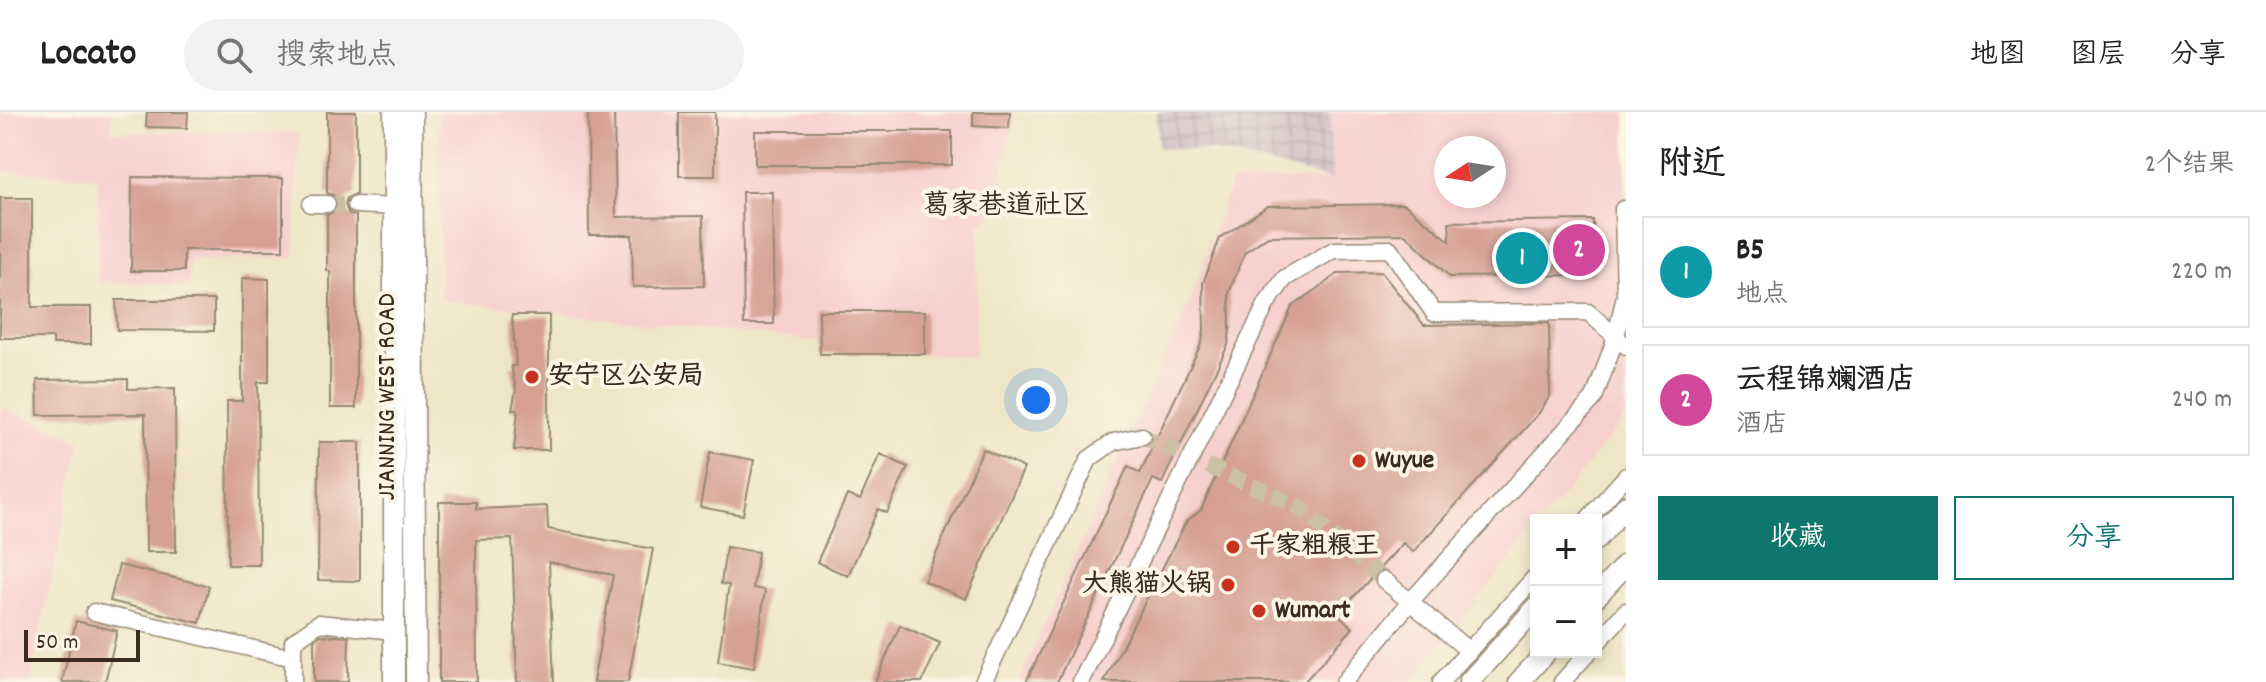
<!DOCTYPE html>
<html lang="zh">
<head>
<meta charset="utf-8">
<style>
	body { margin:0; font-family:Dekko,"LXGW WenKai TC",sans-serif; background:#f2f2f2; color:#222 }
	.controls { position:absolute; right:24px; bottom:24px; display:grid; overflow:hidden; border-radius:0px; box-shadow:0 4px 12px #0003 }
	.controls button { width:72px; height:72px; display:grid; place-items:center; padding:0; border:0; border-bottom:2px solid #e0e0e0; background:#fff; color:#222; font:40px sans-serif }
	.compass { position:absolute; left:1434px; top:24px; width:72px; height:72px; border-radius:50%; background:#fff; box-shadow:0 4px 12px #0003; rotate:258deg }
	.scale { position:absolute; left:24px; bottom:20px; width:116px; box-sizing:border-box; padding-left:8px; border:4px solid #3b2a1e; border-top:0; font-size:22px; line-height:28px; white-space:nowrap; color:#3b2a1e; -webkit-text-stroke:6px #fcf5e5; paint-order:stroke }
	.you { position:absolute; left:1036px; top:288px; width:28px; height:28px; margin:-20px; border:6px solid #fff; border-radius:50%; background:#1a73e8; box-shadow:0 0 0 12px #1a73e833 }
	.badge { display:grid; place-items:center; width:52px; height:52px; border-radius:50%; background:#0f766e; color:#fff; font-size:26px; font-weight:700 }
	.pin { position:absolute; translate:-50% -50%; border:4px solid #fff; box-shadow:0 2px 8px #0006 }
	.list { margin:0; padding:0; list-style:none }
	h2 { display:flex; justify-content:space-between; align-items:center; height:104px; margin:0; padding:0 32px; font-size:34px }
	h2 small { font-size:26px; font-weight:400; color:#767676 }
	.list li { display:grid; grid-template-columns:52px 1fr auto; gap:24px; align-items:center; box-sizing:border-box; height:112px; margin:0 16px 16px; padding:0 16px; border:2px solid #e0e0e0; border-radius:0px }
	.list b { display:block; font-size:30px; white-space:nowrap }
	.list p { margin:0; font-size:26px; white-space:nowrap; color:#767676 }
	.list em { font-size:26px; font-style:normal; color:#767676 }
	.actions { display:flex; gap:16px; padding:24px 32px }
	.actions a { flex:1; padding:18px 0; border:2px solid #0f766e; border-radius:0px; text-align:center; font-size:28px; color:#0f766e }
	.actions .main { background:#0f766e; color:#fff }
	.icon { flex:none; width:44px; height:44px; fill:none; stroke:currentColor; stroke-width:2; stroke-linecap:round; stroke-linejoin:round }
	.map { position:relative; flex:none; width:1626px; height:570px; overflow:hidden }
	header { display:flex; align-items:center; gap:48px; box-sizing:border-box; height:112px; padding:0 40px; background:#fff; border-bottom:2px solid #e0e0e0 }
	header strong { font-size:38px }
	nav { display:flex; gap:44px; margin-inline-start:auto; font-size:28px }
	.search { width:560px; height:72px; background:#f2f2f2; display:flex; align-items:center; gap:20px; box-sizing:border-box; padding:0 28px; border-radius:44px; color:#767676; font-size:30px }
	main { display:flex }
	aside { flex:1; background:#fff }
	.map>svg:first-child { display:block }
	.built { fill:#f7d0ce; fill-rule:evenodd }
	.industrial { fill:url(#industrial-grid) }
	.building { fill:#d6a095 }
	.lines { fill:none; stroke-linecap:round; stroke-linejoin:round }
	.minor-tunnel { stroke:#cbc0a6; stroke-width:16; stroke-dasharray:16 8; stroke-linecap:butt }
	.minor-casing { stroke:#958873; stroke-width:19 }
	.major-casing { stroke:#958873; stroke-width:23 }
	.minor { stroke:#fff; stroke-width:16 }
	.major { stroke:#fff; stroke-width:20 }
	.poi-dot { fill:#c8321e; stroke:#fcf5e5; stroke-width:3 }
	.labels { text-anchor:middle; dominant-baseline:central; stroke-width:8; stroke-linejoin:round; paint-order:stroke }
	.poi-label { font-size:26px; font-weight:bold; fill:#3b2a1e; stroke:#fcf5e5; text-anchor:start }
	.street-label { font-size:26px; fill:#3b2a1e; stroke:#fcf5e5 }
	.neighbourhood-label { font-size:28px; fill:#3b2a1e; stroke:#fcf5e5 }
</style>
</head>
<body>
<header>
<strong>Locato</strong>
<div class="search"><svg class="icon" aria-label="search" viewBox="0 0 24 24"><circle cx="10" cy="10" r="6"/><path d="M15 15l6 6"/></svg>搜索地点</div>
<nav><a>地图</a><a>图层</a><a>分享</a></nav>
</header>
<main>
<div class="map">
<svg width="1626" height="570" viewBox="0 0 1626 570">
	<defs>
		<pattern id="industrial-grid" width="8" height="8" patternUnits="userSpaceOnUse" patternTransform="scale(2)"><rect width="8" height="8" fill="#d2bec4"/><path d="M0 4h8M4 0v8" fill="none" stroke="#b5a3a8"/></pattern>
	</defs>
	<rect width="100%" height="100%" fill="#fcf5e5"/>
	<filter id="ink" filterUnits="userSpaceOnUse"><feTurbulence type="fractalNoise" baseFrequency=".0125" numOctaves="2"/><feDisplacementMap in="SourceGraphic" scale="16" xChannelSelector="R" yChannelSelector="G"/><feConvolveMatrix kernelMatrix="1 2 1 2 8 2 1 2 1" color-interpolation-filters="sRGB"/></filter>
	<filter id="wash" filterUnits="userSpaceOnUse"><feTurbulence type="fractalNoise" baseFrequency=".006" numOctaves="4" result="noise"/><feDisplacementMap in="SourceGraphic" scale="32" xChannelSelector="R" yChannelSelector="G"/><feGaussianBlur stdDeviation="1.8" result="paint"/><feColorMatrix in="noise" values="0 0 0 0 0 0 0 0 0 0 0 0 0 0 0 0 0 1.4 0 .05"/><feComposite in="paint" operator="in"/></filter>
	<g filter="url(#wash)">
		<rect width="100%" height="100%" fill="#efe6c8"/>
		<g class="built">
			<path d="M0,0H112V20H299L295,146L190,148L189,173L97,170L98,65L0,59Z"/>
			<path d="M439,0H1015L994,103L980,111L974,244L957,245L440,188Z"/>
			<path d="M1330,0H1626V305L1543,408H1536V416L1411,570H1018L1191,187L1231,69L1331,67ZM1446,36H1494V84H1446Z"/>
			<path d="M0,294L81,329L30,570H0Z"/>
		</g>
		<path class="industrial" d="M1157,0H1330L1332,67L1213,39L1158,36Z"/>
		<g id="blocks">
			<g class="building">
				<path d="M147,0H188L187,16L146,15Z"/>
				<path d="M327,0H356V82L347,86L345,93L349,102L356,104V296H330V159H327V103L336,98L338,91L333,83L327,81Z"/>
				<path d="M588,0H614L616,105L703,104L704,174L633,175L632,123H589Z"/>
				<rect x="679" y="0" width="36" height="64"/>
				<path d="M973,0H1010L1009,16L973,14Z"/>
				<rect x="755" y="19" width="197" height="34"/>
				<path d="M132,65L283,66V138H184V159H131Z"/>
				<path d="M742,80H772L774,212H744Z"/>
				<path d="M0,86H32V195H91V232H53V226H0Z"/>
				<path d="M1404,92L1450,129L1449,110L1593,108L1594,163L1450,165L1405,122L1268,124L1245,140L1229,181L1230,217L1228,233L1162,371L1153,367L1057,570H1026L1128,354L1140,361L1202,230L1204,218L1203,171L1220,126L1268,94Z"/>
				<path d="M1381,160L1424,213L1549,211L1550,284L1539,301L1413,440L1403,431L1338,502L1353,516L1304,570H1104L1186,410L1201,398L1292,195L1339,161Z"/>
				<path d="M242,166L269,167V270H258L259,453H228L227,289H242Z"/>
				<path d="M116,188H214V219L117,218Z"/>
				<path d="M819,199H925V242H820Z"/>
				<path d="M512,203H549V338H514L518,298H512L516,277L511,254H516Z"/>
				<path d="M128,267V277L175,276L176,440H146L145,302L38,303L37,268Z"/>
				<path d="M319,330H360V469L318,468Z"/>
				<path d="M983,337L1024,356L966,487L924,469Z"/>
				<path d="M710,340L754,348L743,403L700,395Z"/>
				<path d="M880,342L908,355L887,401L878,397L848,464L817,450L847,383L860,388Z"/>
				<path d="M439,390H476V397L547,394L548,417L653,437L628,570H593L613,463L549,450L554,570H517L512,427L476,428L477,570H439Z"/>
				<path d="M726,435L758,440L753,476L765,478L754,556L718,550L729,473L721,472Z"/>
				<path d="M119,453L209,474L200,511L110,489Z"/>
				<path d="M76,509L117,519L105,570H62Z"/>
				<path d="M900,513L940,531L922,570H875Z"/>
				<path d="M321,523L349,525L348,570H314V528Z"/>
			</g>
		</g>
	</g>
	<g filter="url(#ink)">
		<use href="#blocks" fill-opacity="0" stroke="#958873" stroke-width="2"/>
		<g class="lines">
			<g class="minor-tunnel">
				<path d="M327,92L356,93"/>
				<path d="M1142,324L1299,395L1384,468"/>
			</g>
			<defs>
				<g id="minor">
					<path d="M311,92H327"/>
					<path d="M356,93L394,95"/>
					<path d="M1587,408L1626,364"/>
					<path d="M1384,468L1469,539"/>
					<path d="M94,500L293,546"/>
					<path d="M1596,532L1626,499"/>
					<path d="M293,570V530L319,511L394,519"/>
					<path d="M983,570L1089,347L1113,330L1142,324"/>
					<path d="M1081,570L1267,191L1285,166L1334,138L1390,137L1434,201L1588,200L1626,234"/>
					<path d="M1344,570L1410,490L1594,286L1616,225L1625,183L1623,97"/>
					<path d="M1441,570L1536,464"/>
					<path d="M1562,570L1589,540"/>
				</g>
				<g id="major">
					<path d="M394,0V570"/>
					<path d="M412,0L416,570"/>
					<path d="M1596,428L1626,394"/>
					<path d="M1596,485L1626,452"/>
					<path d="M1469,570L1536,496"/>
					<path d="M1519,570L1546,540"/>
				</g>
			</defs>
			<use href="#minor" class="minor-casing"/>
			<use href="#major" class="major-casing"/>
			<use href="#minor" class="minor"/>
			<use href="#major" class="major"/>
		</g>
	</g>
	<g class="poi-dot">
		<circle cx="532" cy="265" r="8"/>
		<circle cx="1359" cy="349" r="8"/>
		<circle cx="1233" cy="435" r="8"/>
		<circle cx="1228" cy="473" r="8"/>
		<circle cx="1259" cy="499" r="8"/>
	</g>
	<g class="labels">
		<g class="poi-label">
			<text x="548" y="265">安宁区公安局</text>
			<text x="1375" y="349">Wuyue</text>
			<text x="1249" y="435">千家粗粮王</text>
			<text x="1212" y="473" text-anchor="end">大熊猫火锅</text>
			<text x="1275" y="499">Wumart</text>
		</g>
		<g class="street-label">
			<text transform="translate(388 285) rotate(-90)">JIANNING WEST ROAD</text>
		</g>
		<g class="neighbourhood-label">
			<text x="1006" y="96">葛家巷道社区</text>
		</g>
	</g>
</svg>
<div class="controls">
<button>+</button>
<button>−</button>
</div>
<svg class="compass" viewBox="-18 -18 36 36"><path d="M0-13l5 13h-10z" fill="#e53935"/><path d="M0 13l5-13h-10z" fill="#767676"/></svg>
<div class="scale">50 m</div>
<div class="you"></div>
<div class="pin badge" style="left:1522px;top:146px;background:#0f9aa8">1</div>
<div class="pin badge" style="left:1579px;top:138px;background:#d1479c">2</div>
</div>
<aside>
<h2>附近<small>2个结果</small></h2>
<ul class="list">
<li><span class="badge" style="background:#0f9aa8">1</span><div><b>B5</b><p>地点</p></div><em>220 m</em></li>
<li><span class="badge" style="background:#d1479c">2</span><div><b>云程锦斓酒店</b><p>酒店</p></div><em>240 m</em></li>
</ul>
<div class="actions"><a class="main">收藏</a><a>分享</a></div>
</aside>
</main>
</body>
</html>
